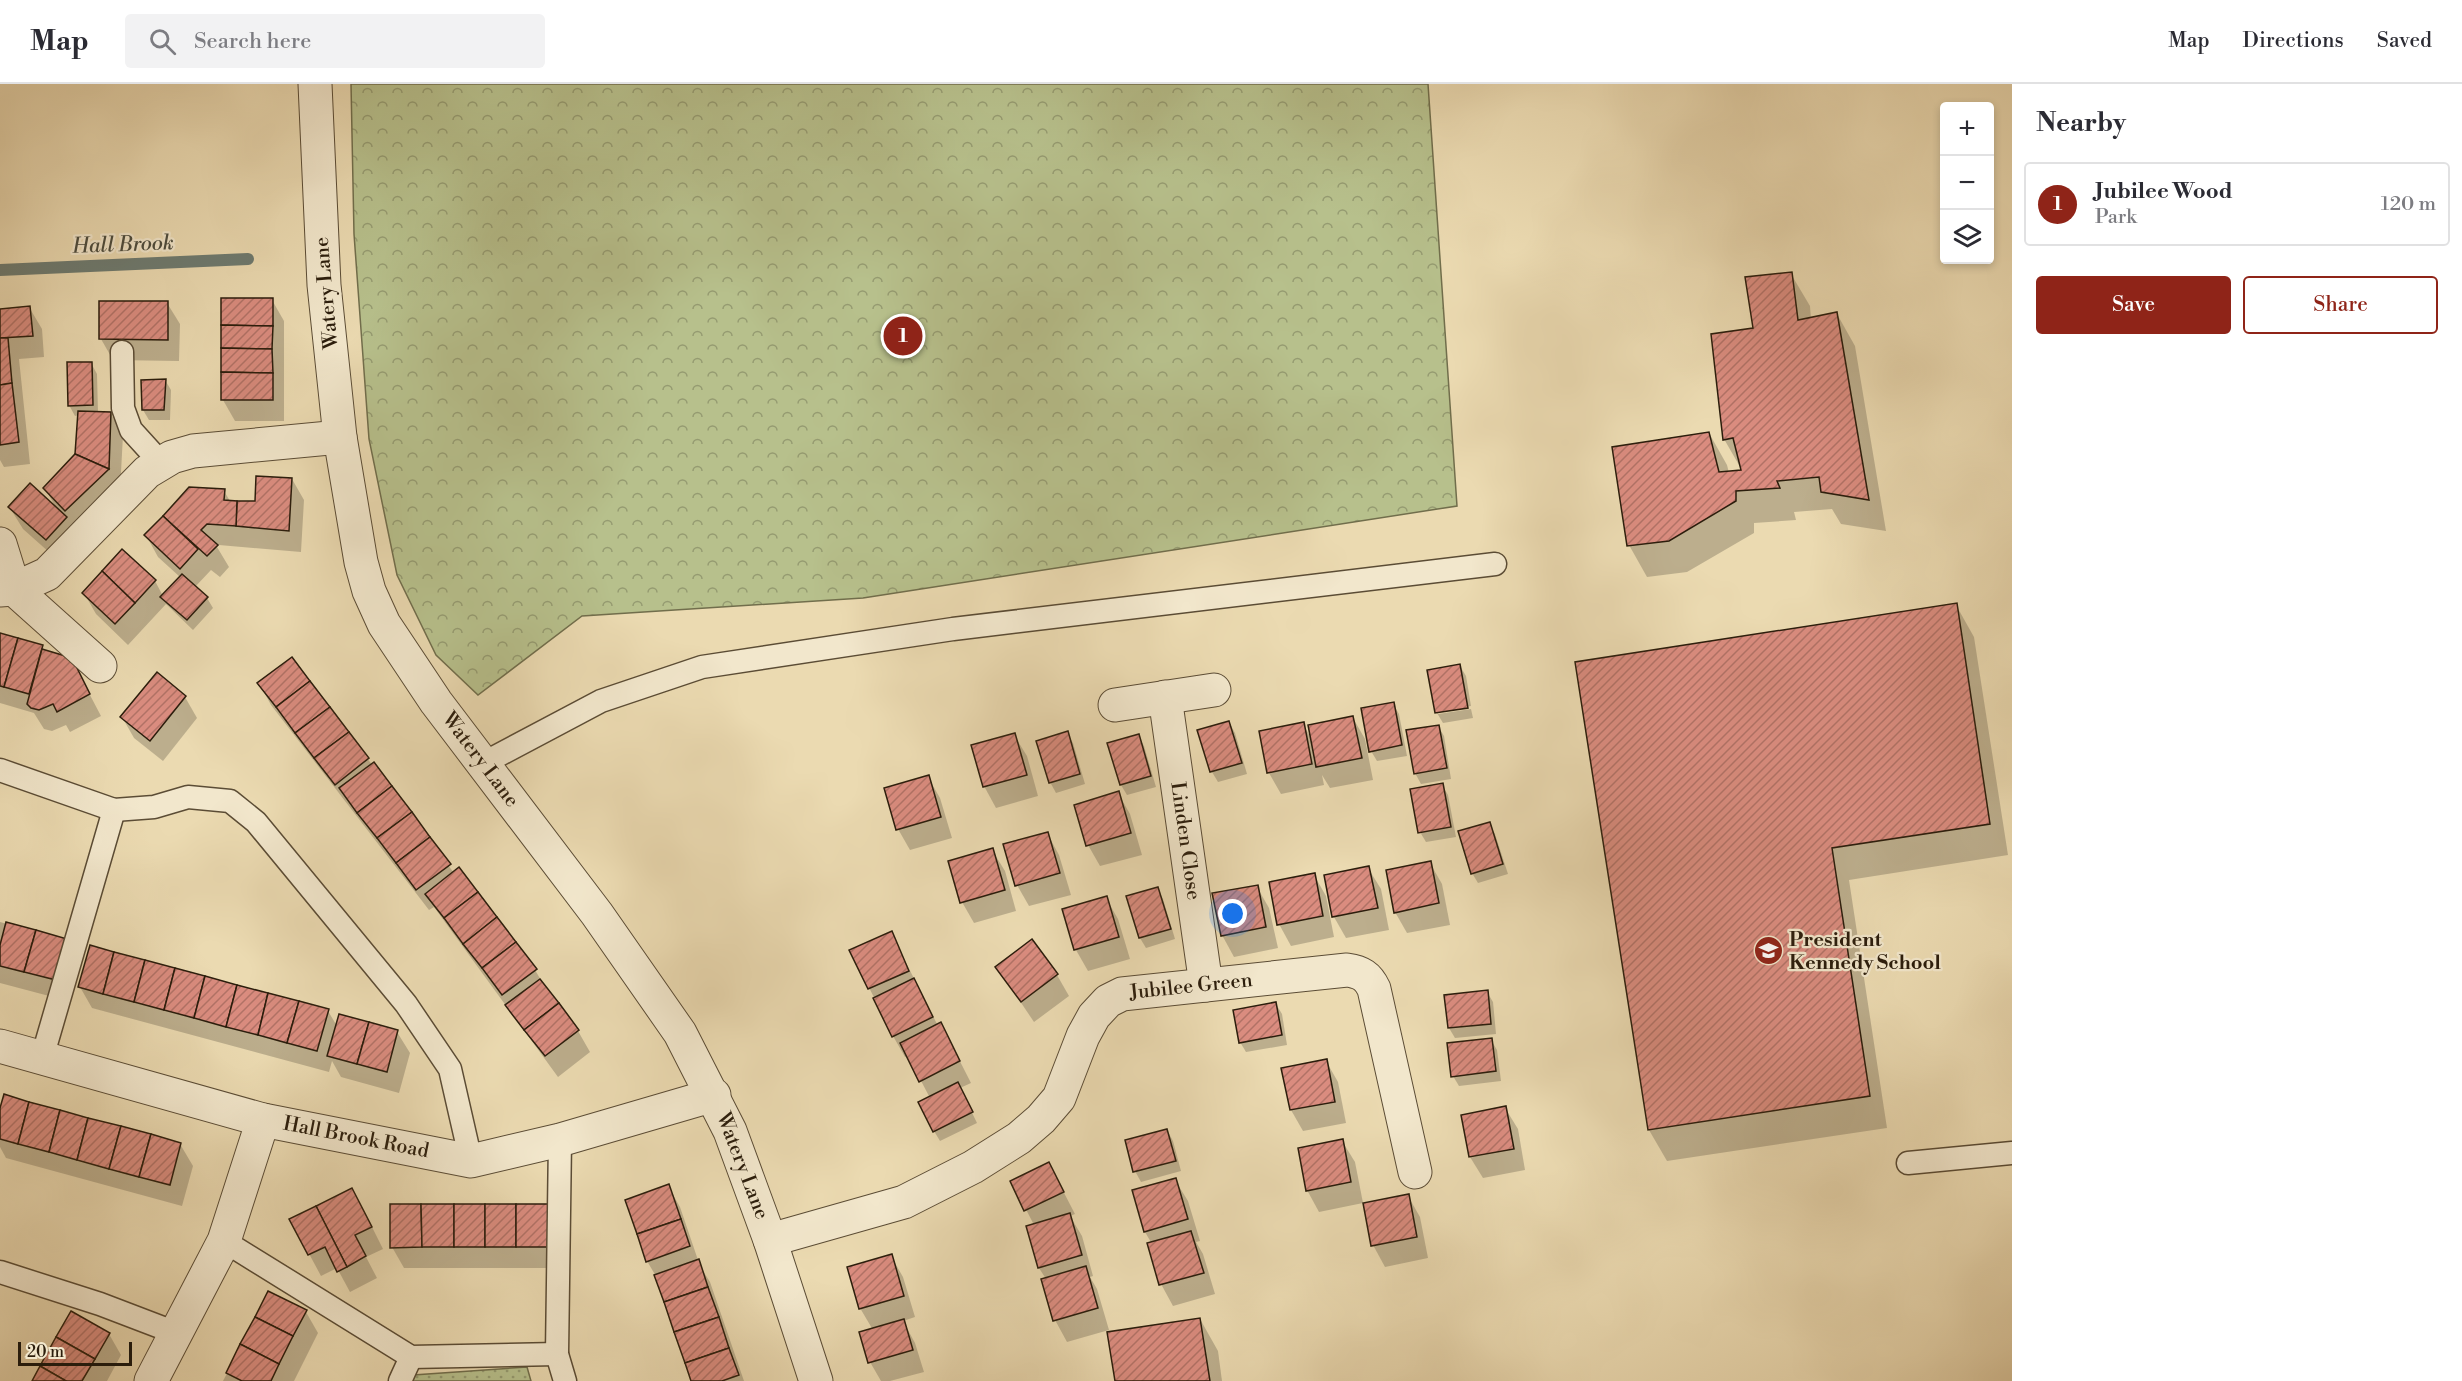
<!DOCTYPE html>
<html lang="en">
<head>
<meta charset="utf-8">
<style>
	body { margin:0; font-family:"Libre Bodoni",serif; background:#f2f2f3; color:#2b2b33 }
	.controls { position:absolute; right:18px; top:18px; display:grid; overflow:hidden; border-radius:6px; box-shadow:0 3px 9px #0003 }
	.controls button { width:54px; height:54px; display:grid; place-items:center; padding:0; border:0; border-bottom:2px solid #e1e1e2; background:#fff; color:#2b2b33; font:30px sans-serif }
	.scale { position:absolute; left:18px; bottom:15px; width:114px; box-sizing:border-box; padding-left:6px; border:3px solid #2b1d0c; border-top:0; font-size:16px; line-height:21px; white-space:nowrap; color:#2b1d0c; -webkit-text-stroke:4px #f2e7cc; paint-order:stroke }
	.you { position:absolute; left:1233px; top:830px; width:21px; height:21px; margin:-15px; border:4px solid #fff; border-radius:50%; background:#1a73e8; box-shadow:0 0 0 9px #1a73e833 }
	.badge { display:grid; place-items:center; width:39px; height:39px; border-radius:50%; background:#8f2418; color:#fff; font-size:20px; font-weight:700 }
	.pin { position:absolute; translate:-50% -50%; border:3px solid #fff; box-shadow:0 2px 6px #0006 }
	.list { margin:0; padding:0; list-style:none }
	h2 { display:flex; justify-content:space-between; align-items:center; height:78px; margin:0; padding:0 24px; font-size:26px }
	h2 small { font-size:20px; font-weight:400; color:#7c7c81 }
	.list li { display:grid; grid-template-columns:39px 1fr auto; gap:18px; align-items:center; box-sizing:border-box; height:84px; margin:0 12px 12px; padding:0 12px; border:2px solid #e1e1e2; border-radius:6px }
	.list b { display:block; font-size:22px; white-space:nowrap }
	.list p { margin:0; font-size:20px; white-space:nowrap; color:#7c7c81 }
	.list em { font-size:20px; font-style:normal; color:#7c7c81 }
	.actions { display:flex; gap:12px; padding:18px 24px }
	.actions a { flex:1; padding:14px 0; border:2px solid #8f2418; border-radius:6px; text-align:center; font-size:21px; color:#8f2418 }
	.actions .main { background:#8f2418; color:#fff }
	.icon { flex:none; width:33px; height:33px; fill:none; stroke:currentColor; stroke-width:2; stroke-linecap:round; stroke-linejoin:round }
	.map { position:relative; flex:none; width:2012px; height:1297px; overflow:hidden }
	header { display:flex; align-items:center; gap:36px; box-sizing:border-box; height:84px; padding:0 30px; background:#fff; border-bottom:2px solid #e1e1e2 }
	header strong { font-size:28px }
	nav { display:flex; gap:33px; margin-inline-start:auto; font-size:21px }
	.search { width:420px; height:54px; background:#f2f2f3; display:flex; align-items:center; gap:15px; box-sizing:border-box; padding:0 21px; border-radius:6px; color:#7c7c81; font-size:22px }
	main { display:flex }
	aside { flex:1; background:#fff }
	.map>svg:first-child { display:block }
	.grass { fill:url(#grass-dots); stroke:#716e4c; stroke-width:1.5 }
	.park { fill:url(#park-crowns); stroke:#716e4c; stroke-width:1.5 }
	.shadow { fill:#0003 }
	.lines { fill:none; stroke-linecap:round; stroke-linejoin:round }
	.stream { stroke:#6e7b71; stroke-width:12 }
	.building { fill:url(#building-hatch); stroke:#2b1d0c; stroke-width:1.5 }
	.service-casing { stroke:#5b4c35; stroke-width:25 }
	.minor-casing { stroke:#5b4c35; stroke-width:35 }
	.service { stroke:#f2e7cc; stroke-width:22 }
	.minor { stroke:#f2e7cc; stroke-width:33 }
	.labels { text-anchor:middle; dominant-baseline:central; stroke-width:4.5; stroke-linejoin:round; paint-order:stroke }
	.street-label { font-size:20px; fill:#2b1d0c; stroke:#f2e7cc }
	.poi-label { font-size:20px; font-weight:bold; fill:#2b1d0c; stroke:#f2e7cc; text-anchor:start }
	.water-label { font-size:21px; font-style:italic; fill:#4c4c3e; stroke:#f2e7cc }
</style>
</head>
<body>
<header>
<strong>Map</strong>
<div class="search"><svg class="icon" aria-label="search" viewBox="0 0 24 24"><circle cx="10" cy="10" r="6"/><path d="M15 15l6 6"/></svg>Search here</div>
<nav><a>Map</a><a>Directions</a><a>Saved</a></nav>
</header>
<main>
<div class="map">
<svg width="2012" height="1297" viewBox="0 0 2012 1297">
	<defs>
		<pattern id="grass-dots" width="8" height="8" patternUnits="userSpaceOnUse" patternTransform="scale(1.5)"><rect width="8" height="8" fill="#b7c08c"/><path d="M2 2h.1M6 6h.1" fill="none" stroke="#959b71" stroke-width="1.8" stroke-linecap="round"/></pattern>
		<pattern id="park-crowns" width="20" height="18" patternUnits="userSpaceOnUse" patternTransform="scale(1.5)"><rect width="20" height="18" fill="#b7c08c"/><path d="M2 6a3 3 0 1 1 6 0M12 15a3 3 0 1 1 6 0" fill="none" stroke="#959b71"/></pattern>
		<pattern id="building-hatch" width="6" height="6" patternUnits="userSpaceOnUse" patternTransform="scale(1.5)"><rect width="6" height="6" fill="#da8c7f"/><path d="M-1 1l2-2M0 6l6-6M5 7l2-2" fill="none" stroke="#b17266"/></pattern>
	</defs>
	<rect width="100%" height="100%" fill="#ebdab1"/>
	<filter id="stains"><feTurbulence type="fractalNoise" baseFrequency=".00333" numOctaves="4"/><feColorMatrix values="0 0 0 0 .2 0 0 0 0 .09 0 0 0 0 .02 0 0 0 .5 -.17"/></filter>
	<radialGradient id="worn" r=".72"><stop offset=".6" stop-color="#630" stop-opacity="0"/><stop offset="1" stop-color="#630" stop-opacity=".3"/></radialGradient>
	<path class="grass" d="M527,1283L531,1297H397L399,1292Z"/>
	<path class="park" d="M351,0H1428L1457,422L863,514L582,532L478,611L436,571L397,491L369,355L354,150Z"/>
	<g class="shadow">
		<path d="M1791,190L1810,222L1811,235L1837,230L1855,262L1886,447L1841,440L1832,425L1794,428L1796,436L1754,439V449L1687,488L1647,493L1629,461L1709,349L1727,381L1729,389L1743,388L1724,355L1755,245Z"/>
		<path d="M272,216L284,237V337H235L223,316Z"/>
		<path d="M100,219H167L180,240L179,277L113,276L101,255Z"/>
		<path d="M29,223L42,245L44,273L19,275L30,380L4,383L0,376V226Z"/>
		<path d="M91,279L97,290L98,329L111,330L123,351L120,407L78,447L71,441L79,455L59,477L23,445L10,424H56L45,404L77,371L79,331L75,332L69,321Z"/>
		<path d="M165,296L171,306L170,336H149L143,326L142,297Z"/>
		<path d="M292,395L304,416L301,468L219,461L217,463L229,483L220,493L211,486L195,503L207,514L213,524L193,546L166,520L128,561L96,530L84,509L122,467L155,497L163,512L180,493L158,473L146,451L189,405L224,407L230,417L256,418Z"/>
		<path d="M1956,521L1974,553L2008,771L1849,796L1887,1044L1667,1077L1649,1046L1577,579Z"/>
		<path d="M0,550L42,562L45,568L71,575L101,632L70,648L66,641L52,647L44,645L34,629L0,619Z"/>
		<path d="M292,575L454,789L535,886L548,908L578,947L590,968L558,993L434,823L429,826L271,621L259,599Z"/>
		<path d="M1460,582L1466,592L1471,622L1438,627V630L1471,625L1473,634L1443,639L1437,629L1429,587Z"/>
		<path d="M185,613L197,634L163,677L134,654L122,633Z"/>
		<path d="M1393,620L1399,630L1407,672L1377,677L1371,667Z"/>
		<path d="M1353,634L1365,655L1373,696L1330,704L1322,691L1324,701L1281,710L1269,689L1303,640L1311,654Z"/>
		<path d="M1229,638L1235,649L1247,690L1218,698L1212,688L1199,647Z"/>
		<path d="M1438,642L1444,652L1451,695L1421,700L1415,689Z"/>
		<path d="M1067,649L1073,659L1085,700L1056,709L1050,698Z"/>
		<path d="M1014,651L1027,672L1038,712L996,724L984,702Z"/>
		<path d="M1138,651L1144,662L1156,703L1127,711L1121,701L1109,660Z"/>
		<path d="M928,693L940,714L952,754L910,766L898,745Z"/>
		<path d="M1442,701L1448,711L1456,753L1426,758L1420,748Z"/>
		<path d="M1118,709L1130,730L1142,771L1100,782L1088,761Z"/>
		<path d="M1489,740L1495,750L1508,790L1478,799L1472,789Z"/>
		<path d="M1047,749L1059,771L1071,811L1029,822L1017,801Z"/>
		<path d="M992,766L1005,787L1016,827L974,839L962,818Z"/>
		<path d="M1430,779L1442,800L1450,841L1407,849L1395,828Z"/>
		<path d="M1368,784L1381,805L1389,846L1346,854L1334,833L1325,792Z"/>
		<path d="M1314,791L1326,812L1334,853L1291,862L1279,840Z"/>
		<path d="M1257,803L1269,824L1278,864L1234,873L1222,851Z"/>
		<path d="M1157,804L1163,815L1175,855L1146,864L1140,854L1128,813Z"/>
		<path d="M1106,814L1118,835L1130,875L1088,887L1076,866L1064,826Z"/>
		<path d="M0,838L66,856L68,917L0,899Z"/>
		<path d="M891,849L938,942L941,940L971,999L960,1004L977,1039L940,1057L934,1047L930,1014L908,972L905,973L893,952L851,867Z"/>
		<path d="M997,883L1057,891L1069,912L1034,938Z"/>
		<path d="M80,903L328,927L337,942L397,948L410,969L399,1009L341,993L332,977L329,988L92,924Z"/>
		<path d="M1487,908L1493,918L1496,950L1455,954L1449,944Z"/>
		<path d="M1276,920L1282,930L1287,961L1246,968L1240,958Z"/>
		<path d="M1491,956L1497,966L1501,997L1459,1002L1453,992Z"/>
		<path d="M1326,977L1338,998L1346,1039L1303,1047L1291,1026Z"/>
		<path d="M1505,1024L1518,1045L1525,1086L1483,1094L1470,1073Z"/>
		<path d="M0,1030L180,1060L193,1082L182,1122L6,1074L0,1063Z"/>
		<path d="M1167,1046L1173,1057L1181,1087L1141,1098L1135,1087Z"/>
		<path d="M1342,1057L1355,1078L1363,1119L1319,1128L1307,1106Z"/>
		<path d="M1049,1080L1075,1130L1070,1132L1082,1152L1093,1192L1090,1193L1097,1205L1109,1246L1067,1258L1055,1236L1046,1195L1039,1184L1034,1141L1012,1098Z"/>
		<path d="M1175,1096L1188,1117L1200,1157L1196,1158L1203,1170L1215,1210L1173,1222L1161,1200L1152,1160L1145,1148Z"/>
		<path d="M668,1102L680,1123L700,1182L710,1198L744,1297H693L657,1194L647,1177Z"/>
		<path d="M1408,1112L1420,1133L1428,1174L1385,1183L1373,1161Z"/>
		<path d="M547,1121L560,1184H404L392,1163Z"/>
		<path d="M364,1127L383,1165L366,1173L377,1194L350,1208L337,1184L321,1192L291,1136Z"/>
		<path d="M891,1172L903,1193L915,1233L903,1237L915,1259L924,1288L890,1297H881L870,1278L873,1246L860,1224Z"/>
		<path d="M269,1209L306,1228L318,1249L294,1297H223Z"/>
		<path d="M1200,1235L1218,1267L1222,1297H1116Z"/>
		<path d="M109,1250L121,1271L107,1297H33Z"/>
	</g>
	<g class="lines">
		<path class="stream" d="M0,186L248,175"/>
	</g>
	<g class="building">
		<path d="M1792,188L1798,236L1837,228L1869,416L1821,408L1819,393L1777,397L1780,404L1736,407V417L1669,457L1627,462L1612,363L1709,348L1719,388L1741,386L1733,354L1723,356L1711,250L1753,244L1745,193Z"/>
		<path d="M221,214H273V242L221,241Z"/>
		<path d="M99,217H168V256L99,255Z"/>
		<path d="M30,222L33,252L0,254V225Z"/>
		<path d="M221,241L273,242L272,265L221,264Z"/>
		<path d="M0,254H8L12,299L0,301Z"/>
		<path d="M221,264L272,265L273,289L221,288Z"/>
		<path d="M67,278H92L93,321L68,322Z"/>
		<path d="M221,288L273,289V316H221Z"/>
		<path d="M166,295L164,326H142L141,296Z"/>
		<path d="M12,299L19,358L0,361V301Z"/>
		<path d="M78,327L111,328L109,385L75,370Z"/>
		<path d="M75,370L109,385L65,427L43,404Z"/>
		<path d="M256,392L292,394L289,447L236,442L237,417H255Z"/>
		<path d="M30,399L67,433L46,456L8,423Z"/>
		<path d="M189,403L225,405L224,416L237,417L236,442L207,440L201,446L218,461L207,472L163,432Z"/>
		<path d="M163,432L198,465L180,485L144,451Z"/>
		<path d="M122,465L156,496L135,519L102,487Z"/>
		<path d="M102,487L135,519L115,540L82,509Z"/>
		<path d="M182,490L208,513L187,536L160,513Z"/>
		<path d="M1957,519L1990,740L1832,764L1870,1012L1648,1046L1575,578Z"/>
		<path d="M0,549L18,554L4,603L0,602Z"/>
		<path d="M18,554L43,561L29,610L4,603Z"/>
		<path d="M42,565L72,574L90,610L57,628L53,620L39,626L31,624L27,620Z"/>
		<path d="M292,573L310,597L276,623L257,599Z"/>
		<path d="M1460,580L1468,624L1435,629L1427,586Z"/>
		<path d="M157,588L186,612L150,657L120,633Z"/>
		<path d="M310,597L330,623L295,649L276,623Z"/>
		<path d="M1394,618L1402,661L1369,668L1361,624Z"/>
		<path d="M330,623L349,648L314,674L295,649Z"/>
		<path d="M1353,632L1362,674L1316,683L1308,641Z"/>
		<path d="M1229,637L1242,679L1210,688L1197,646Z"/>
		<path d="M1304,638L1312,680L1267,689L1259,647Z"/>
		<path d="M1439,641L1447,684L1414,690L1406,646Z"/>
		<path d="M1068,647L1080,690L1049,699L1036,657Z"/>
		<path d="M349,648L369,674L335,701L314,674Z"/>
		<path d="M1015,649L1027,691L983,703L971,661Z"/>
		<path d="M1139,650L1151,692L1120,701L1107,659Z"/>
		<path d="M374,678L392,702L357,729L339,704Z"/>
		<path d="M929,691L941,733L896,746L884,704Z"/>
		<path d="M1443,699L1451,743L1418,749L1410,705Z"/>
		<path d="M392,702L412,728L377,754L357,729Z"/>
		<path d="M1119,707L1131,749L1086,762L1074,721Z"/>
		<path d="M412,728L430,753L396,779L377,754Z"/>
		<path d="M1490,738L1503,780L1471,790L1458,747Z"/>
		<path d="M1048,748L1060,789L1015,802L1003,760Z"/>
		<path d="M430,753L451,780L416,806L396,779Z"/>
		<path d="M993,764L1005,806L960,819L948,777Z"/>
		<path d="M1431,777L1439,819L1394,829L1386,786Z"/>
		<path d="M1369,782L1378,824L1332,833L1324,791Z"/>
		<path d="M459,783L478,808L444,834L425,810Z"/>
		<path d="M1315,789L1323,832L1277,841L1269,798Z"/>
		<path d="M1258,801L1266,843L1221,852L1212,809Z"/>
		<path d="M1158,803L1171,845L1139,854L1126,812Z"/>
		<path d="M478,808L497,833L463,860L444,834Z"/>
		<path d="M1107,812L1119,853L1074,866L1062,825Z"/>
		<path d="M497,833L516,858L482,884L463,860Z"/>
		<path d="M6,838L36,846L24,888L0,882V861Z"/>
		<path d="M36,846L67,855L56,896L24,888Z"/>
		<path d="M892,847L909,887L868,905L849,866Z"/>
		<path d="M1032,855L1058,890L1021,918L995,883Z"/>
		<path d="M516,858L537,885L502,911L482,884Z"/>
		<path d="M90,861L114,868L103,910L78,903Z"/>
		<path d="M114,868L145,876L134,918L103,910Z"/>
		<path d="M145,876L175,884L164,926L134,918Z"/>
		<path d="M175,884L205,892L194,934L164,926Z"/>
		<path d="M205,892L237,901L226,943L194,934Z"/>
		<path d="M914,894L933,933L892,953L873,914Z"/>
		<path d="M540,895L559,919L524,946L505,921Z"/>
		<path d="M237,901L268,909L258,951L226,943Z"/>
		<path d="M1488,906L1491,940L1448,944L1444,911Z"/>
		<path d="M268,909L299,917L287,959L258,951Z"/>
		<path d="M299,917L329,925L317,967L287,959Z"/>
		<path d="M1276,918L1282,951L1239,959L1233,926Z"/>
		<path d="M559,919L579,946L545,972L524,946Z"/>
		<path d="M339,930L369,938L357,980L327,972Z"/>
		<path d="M369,938L398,946L387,988L357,980Z"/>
		<path d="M941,938L960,977L919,998L900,959Z"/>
		<path d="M1492,954L1496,987L1451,993L1447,959Z"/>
		<path d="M1327,975L1335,1018L1290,1026L1281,984Z"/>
		<path d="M958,998L973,1028L933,1048L918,1018Z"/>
		<path d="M4,1010L29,1018L18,1060L0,1055V1024Z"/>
		<path d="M29,1018L60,1026L49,1068L18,1060Z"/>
		<path d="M1506,1022L1514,1065L1469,1073L1461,1031Z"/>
		<path d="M60,1026L88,1034L77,1076L49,1068Z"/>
		<path d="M88,1034L121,1042L109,1085L77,1076Z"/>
		<path d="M121,1042L151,1050L139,1093L109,1085Z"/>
		<path d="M1167,1045L1176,1077L1133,1088L1125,1056Z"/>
		<path d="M151,1050L181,1059L170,1101L139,1093Z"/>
		<path d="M1343,1055L1351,1098L1306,1107L1298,1064Z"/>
		<path d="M1049,1078L1064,1108L1024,1127L1010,1097Z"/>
		<path d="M1176,1094L1188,1135L1144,1148L1132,1106Z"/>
		<path d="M669,1100L681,1135L637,1150L625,1116Z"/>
		<path d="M352,1104L372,1143L355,1151L366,1172L347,1183L316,1122Z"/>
		<path d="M1409,1110L1417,1153L1371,1162L1363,1119Z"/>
		<path d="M390,1120H421L422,1163L390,1164Z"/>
		<path d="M421,1120H454V1163H422Z"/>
		<rect x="454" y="1120" width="31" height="43"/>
		<rect x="485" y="1120" width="31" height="43"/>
		<path d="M516,1120H548L549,1163H516Z"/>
		<path d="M316,1122L347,1183L337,1188L325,1163L308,1171L289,1135Z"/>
		<path d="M1070,1129L1082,1171L1038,1184L1026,1142Z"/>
		<path d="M681,1135L690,1162L646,1178L637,1150Z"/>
		<path d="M1191,1147L1204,1189L1159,1201L1147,1159Z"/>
		<path d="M892,1170L904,1212L859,1225L847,1183Z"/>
		<path d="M699,1175L708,1203L664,1218L654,1191Z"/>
		<path d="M1086,1182L1098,1224L1053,1237L1041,1195Z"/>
		<path d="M708,1203L719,1233L674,1248L664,1218Z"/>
		<path d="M268,1207L307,1226L293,1252L255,1233Z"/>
		<path d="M71,1227L110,1249L95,1275L56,1253Z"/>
		<path d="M255,1233L293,1252L279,1280L240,1260Z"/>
		<path d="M719,1233L729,1264L685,1279L674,1248Z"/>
		<path d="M1200,1234L1210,1297H1115L1107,1248Z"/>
		<path d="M904,1235L913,1266L868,1279L859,1248Z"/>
		<path d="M56,1253L95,1275L82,1297H66L40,1282Z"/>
		<path d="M240,1260L279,1280L271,1297H242L226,1289Z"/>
		<path d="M729,1264L739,1291L722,1297H691L685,1279Z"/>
		<path d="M40,1282L66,1297H32Z"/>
	</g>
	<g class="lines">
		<defs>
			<g id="service">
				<path d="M122,268L123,324L131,346L161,379"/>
				<path d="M482,680L601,617L702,583L953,545L1495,480"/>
				<path d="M0,686L114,726L154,723L188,713L230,717L256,738L406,920L450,985L471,1077"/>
				<path d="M42,974L114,726"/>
				<path d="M560,1056L557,1270L565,1297"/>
				<path d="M1908,1079L2012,1069"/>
				<path d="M224,1157L411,1273L557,1270"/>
				<path d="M0,1188L100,1220L176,1249"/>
				<path d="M400,1297L411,1273"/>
			</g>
			<g id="minor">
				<path d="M315,0L324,201L340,353L361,478L369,507L384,540L436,618L597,830L680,949L730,1047L770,1156L816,1297"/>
				<path d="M0,460L14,505L100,582"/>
				<path d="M0,506L14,505L47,490L147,388L172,373L193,367L340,353"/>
				<path d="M1165,613L1206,901"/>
				<path d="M1115,621L1214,606"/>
				<path d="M0,962L263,1036L471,1077L560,1056L714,1011"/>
				<path d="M770,1156L904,1118L973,1083L1019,1054L1041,1035L1059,1014L1083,952L1094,932L1108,917L1122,910L1347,886C1361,888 1368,892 1374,905L1415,1088"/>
				<path d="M151,1297L224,1157L263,1036"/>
			</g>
		</defs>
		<use href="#service" class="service-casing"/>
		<use href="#minor" class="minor-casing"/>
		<use href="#service" class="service"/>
		<use href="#minor" class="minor"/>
	</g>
	<defs>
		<symbol id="school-disc" viewBox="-11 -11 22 22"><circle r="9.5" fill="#8f2418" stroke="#f2e7cc"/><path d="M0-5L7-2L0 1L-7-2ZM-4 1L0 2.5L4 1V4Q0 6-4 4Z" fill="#fff"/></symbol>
	</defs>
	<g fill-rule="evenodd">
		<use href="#school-disc" x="1752" y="850" width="33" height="33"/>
	</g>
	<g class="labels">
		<g class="street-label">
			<text transform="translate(327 209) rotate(-95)">Watery Lane</text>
			<text transform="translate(480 676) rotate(53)">Watery Lane</text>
			<text transform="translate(1185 757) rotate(82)">Linden Close</text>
			<text transform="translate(1191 903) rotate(-6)">Jubilee Green</text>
			<text transform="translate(356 1054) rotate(11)">Hall Brook Road</text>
			<text transform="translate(742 1082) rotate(69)">Watery Lane</text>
		</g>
		<g class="poi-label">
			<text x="1789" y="856">President<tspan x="1789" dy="23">Kennedy School</tspan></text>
		</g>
		<g class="water-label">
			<text transform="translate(123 161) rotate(-2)">Hall Brook</text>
		</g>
	</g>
	<rect width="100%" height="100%" filter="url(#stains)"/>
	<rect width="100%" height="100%" fill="url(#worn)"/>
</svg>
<div class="controls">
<button>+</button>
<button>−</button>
<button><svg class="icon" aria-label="layers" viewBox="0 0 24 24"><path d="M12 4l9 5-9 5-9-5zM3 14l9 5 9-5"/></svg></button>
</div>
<div class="scale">20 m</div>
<div class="you"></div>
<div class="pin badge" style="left:903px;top:252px">1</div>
</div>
<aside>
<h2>Nearby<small></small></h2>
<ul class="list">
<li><span class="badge">1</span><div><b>Jubilee Wood</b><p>Park</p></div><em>120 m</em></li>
</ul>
<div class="actions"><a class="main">Save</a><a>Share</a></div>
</aside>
</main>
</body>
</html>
